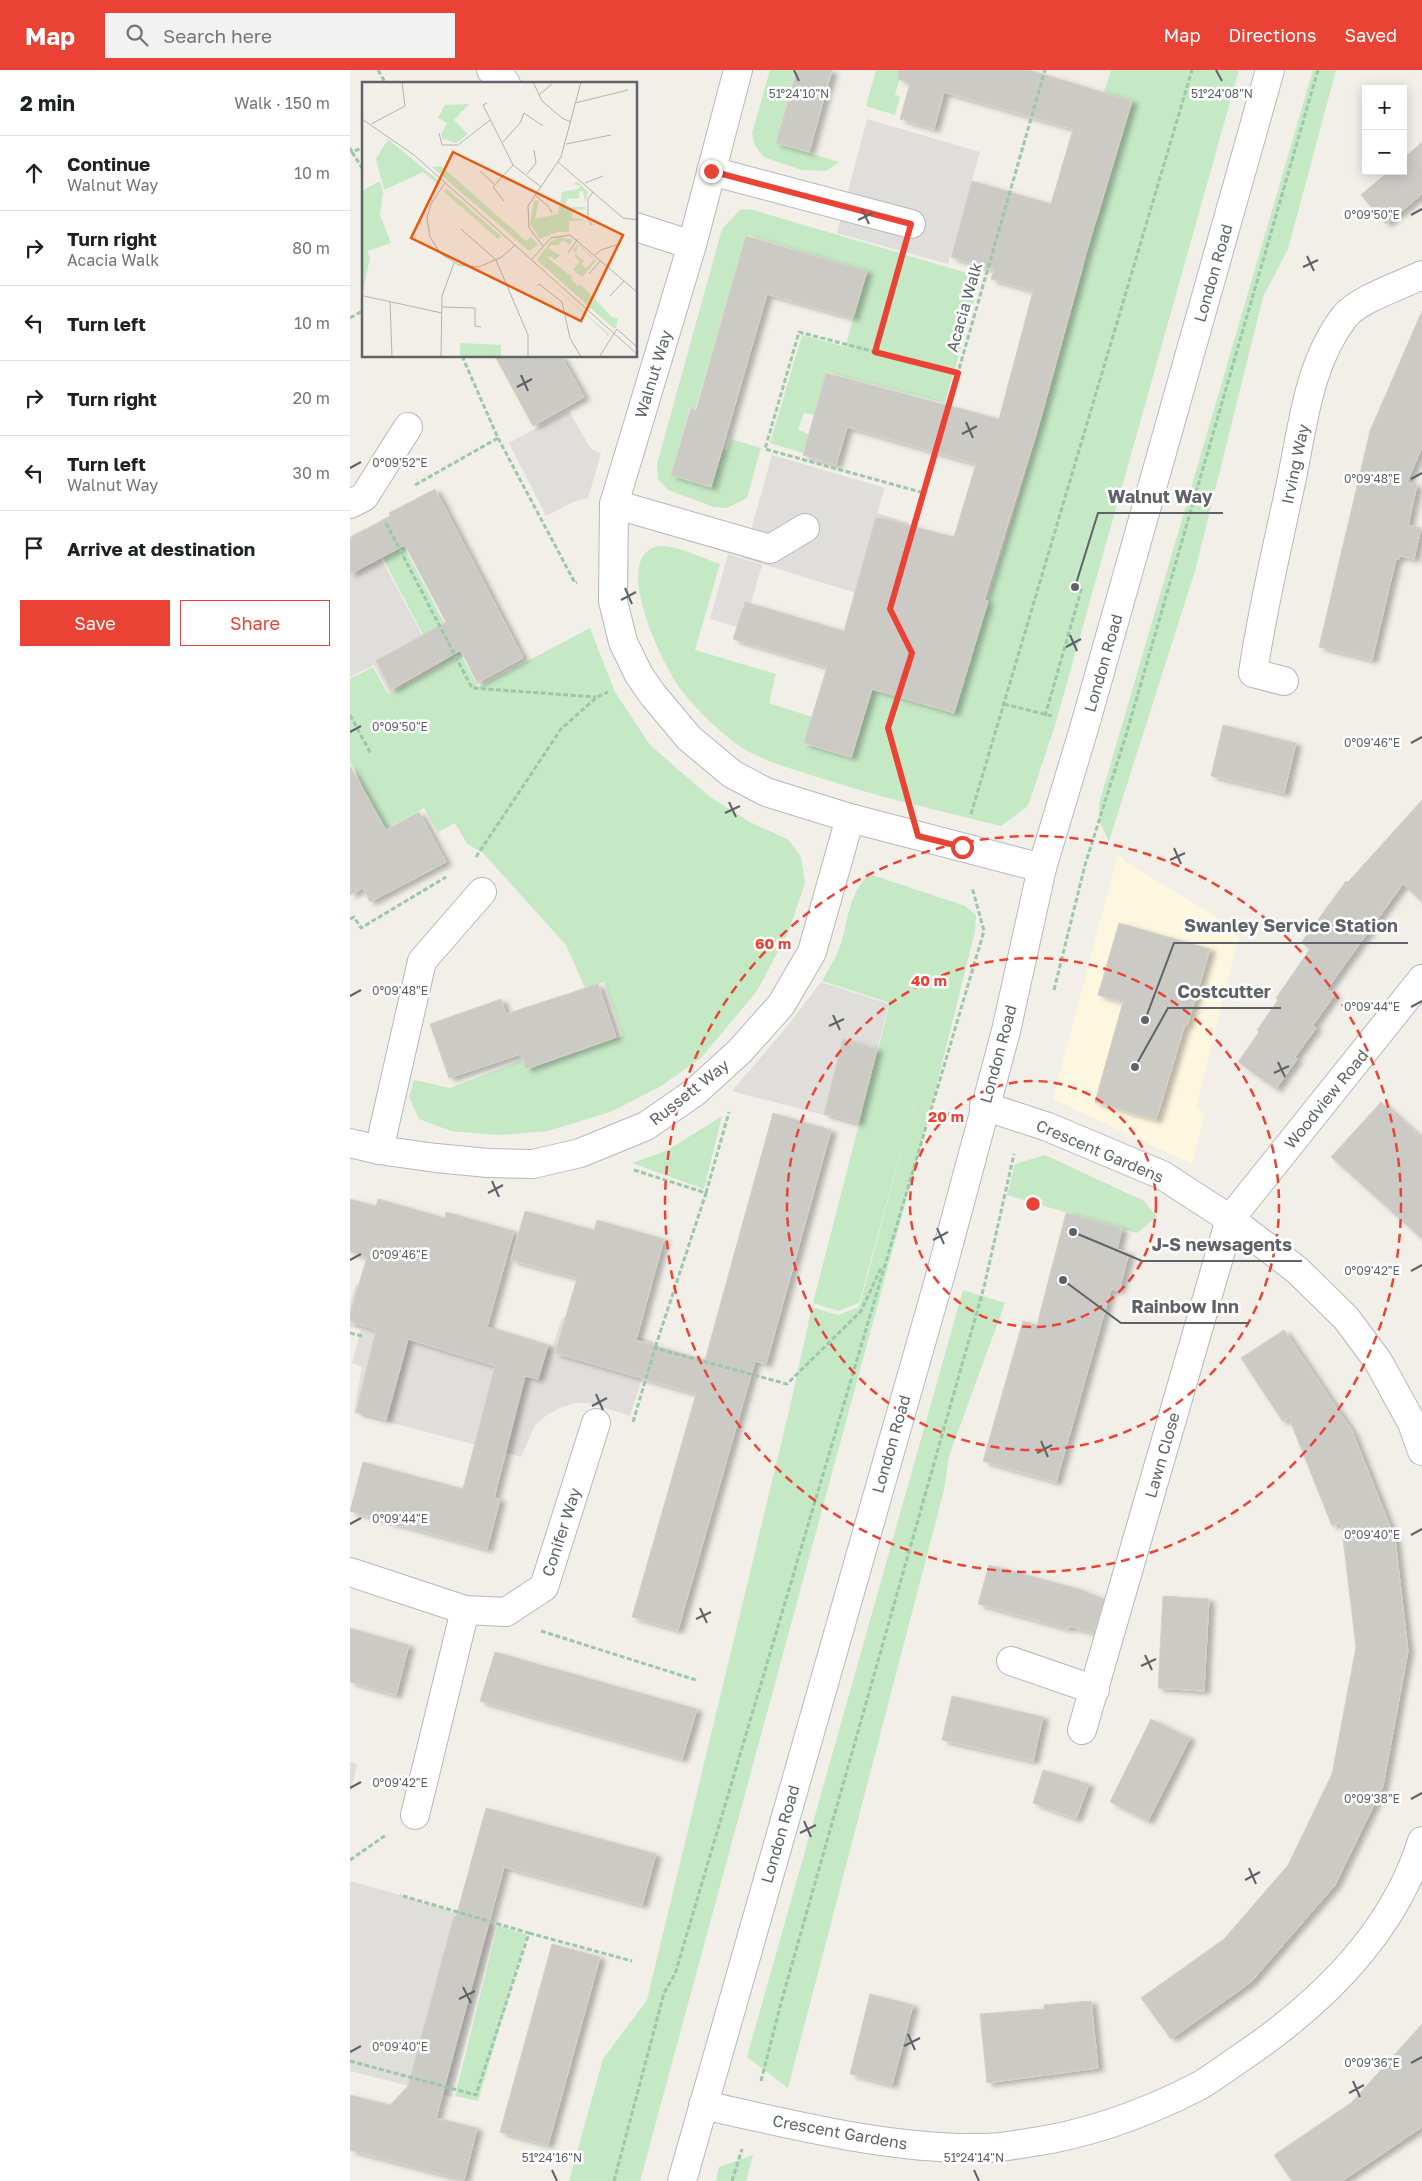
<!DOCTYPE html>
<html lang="en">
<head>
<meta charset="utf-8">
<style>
	body { margin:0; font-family:"Golos Text",sans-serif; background:#f2f2f2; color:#202124 }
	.controls { position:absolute; right:15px; top:15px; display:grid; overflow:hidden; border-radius:0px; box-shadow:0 2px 12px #0003 }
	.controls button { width:45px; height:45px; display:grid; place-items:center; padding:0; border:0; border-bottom:1px solid #e0e0e0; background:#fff; color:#202124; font:25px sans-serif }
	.stop { position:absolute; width:15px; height:15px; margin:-11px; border:4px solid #ea4335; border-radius:50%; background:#fff }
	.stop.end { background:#ea4335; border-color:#fff; box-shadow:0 1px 5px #0008 }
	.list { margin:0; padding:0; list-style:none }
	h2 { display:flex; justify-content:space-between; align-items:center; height:65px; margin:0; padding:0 20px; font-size:21px }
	h2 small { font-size:16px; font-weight:400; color:#757577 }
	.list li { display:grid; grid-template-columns:32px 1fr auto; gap:15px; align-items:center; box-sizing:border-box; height:75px; padding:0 20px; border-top:1px solid #e0e0e0 }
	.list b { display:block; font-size:19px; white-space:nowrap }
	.list p { margin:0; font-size:16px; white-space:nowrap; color:#757577 }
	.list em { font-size:16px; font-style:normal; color:#757577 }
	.actions { display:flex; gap:10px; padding:15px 20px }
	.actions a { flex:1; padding:11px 0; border:1px solid #ea4335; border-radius:0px; text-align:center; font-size:18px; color:#ea4335 }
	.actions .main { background:#ea4335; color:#fff }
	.icon { flex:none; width:28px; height:28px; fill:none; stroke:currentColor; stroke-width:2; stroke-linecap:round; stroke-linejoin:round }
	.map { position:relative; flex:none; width:1072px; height:2111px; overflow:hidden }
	header { display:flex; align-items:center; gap:30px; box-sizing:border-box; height:70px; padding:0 25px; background:#ea4335; color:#fff }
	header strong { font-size:24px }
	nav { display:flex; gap:28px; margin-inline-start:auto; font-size:18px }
	.search { width:350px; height:45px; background:#f2f2f2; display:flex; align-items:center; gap:12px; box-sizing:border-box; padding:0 18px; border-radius:0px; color:#757577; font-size:19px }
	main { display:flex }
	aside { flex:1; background:#fff }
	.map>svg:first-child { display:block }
	.commercial { fill:#fef7e0 }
	.industrial { fill:#e0deda }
	.green { fill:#c5e8c5 }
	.building { fill:#cccac5; stroke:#d6d1c6; filter:url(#shadow) }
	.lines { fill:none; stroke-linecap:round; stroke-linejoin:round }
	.minor-casing { stroke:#b5b8bc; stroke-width:30 }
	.secondary-casing { stroke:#b6babf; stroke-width:30 }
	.path { stroke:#9cc7a9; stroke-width:3; stroke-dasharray:5 2.5; stroke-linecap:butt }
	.minor { stroke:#fff; stroke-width:28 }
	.secondary { stroke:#fff; stroke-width:28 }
	.route { stroke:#ea4335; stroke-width:6 }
	.ticks { fill:none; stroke:#5f6368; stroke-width:2 }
	.ring { fill:none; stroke:#ea4335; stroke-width:2.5; stroke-dasharray:9 6 }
	.labels { text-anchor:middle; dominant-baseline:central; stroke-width:5; stroke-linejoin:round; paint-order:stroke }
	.street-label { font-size:16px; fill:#5f6368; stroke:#fff }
	.inset-road { fill:none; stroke:#b3b3b1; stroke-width:1 }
	.view { fill:#e8590c; fill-opacity:0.15; stroke:#e8590c; stroke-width:2.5 }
	.inset-edge { fill:none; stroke:#5f6368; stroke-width:2.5 }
	.ticks-label { font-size:12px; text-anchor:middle; fill:#5f6368; stroke:#fff; stroke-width:5; stroke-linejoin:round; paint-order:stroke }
	.centre { fill:#ea4335; stroke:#fff; stroke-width:2.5 }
	.ring-label { font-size:15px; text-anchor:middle; font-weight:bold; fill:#ea4335; stroke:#fff; stroke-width:5; stroke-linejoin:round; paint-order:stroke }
	.leader { fill:none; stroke:#5f6368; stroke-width:2 }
	.callout-dot { fill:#5f6368; stroke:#fff; stroke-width:2 }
	.callout-label { font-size:18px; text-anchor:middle; font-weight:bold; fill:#5f6368; stroke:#fff; stroke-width:5; stroke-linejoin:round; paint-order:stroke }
</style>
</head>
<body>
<header>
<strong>Map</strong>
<div class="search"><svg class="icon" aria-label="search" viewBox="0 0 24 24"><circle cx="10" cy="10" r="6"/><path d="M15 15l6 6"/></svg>Search here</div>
<nav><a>Map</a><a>Directions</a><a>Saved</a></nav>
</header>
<main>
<aside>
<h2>2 min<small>Walk · 150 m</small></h2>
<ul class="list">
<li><svg class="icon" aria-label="ahead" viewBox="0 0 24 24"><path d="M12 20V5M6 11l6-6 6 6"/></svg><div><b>Continue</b><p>Walnut Way</p></div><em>10 m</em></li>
<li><svg class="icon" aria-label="right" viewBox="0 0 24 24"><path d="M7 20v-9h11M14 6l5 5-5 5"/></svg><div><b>Turn right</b><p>Acacia Walk</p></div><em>80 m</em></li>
<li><svg class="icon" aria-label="left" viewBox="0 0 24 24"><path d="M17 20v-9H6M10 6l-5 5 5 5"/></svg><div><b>Turn left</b></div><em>10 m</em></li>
<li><svg class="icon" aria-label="right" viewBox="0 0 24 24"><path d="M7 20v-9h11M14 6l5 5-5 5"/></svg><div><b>Turn right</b></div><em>20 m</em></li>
<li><svg class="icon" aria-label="left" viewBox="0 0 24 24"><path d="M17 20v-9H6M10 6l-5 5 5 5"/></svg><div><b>Turn left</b><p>Walnut Way</p></div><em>30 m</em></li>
<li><svg class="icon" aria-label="arrive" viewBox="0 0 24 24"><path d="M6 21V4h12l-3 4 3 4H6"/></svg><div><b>Arrive at destination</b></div></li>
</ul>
<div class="actions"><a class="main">Save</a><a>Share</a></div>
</aside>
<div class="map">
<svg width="1072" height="2111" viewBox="0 0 1072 2111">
	<defs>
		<filter id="shadow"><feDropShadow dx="5.5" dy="3" stdDeviation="2.5" flood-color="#0004"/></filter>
	</defs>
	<rect width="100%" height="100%" fill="#f1efe8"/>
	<path class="commercial" d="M768,784L780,795L890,861L846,1038L855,1043L842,1094L703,1029Z"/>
	<g class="industrial">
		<path d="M517,49L630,82L598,194L487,163Z"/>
		<path d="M219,341L241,379L251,384L238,428L225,431L196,446L159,373Z"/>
		<path d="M422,385L535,418L527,443L559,453L538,533L393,488Z"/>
		<path d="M15,458L89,597L39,623L24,595L0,607V466Z"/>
		<path d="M378,484L412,495L401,533L394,532L387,557L360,549Z"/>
		<path d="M471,912L539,934L508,1054L382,1021L435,959Z"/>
		<path d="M6,1214L203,1276L212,1247L304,1271L280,1346L240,1333H225L210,1338L197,1345L185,1355L171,1387L4,1343L12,1297L2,1293L11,1260L0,1257V1234Z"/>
		<path d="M0,1692L7,1694L0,1726Z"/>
		<path d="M0,1811L50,1825L146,1856L102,2027L0,2001Z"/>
	</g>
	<g class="green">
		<path d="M420,0H446L426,73L489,92L476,101L452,100L419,89L413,86L405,76L402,63Z"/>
		<path d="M526,0H558L550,7L545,25L550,27L545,45L516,36Z"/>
		<path d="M761,0H889L706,652L678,736L651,756C587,740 524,726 461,705C437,697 413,691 391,677C370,663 344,637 329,617C313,595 262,491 305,477C320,472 354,489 370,494L345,580L426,604L419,633L462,647L454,674L502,688L536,573L588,557L565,632L604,643L688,362L658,352L670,304L701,312L733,198L704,190L718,142L747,150L782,31L754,22Z"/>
		<path d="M963,0H986L938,179L913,227L845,501L759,771L750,753L749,734Z"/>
		<path d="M391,139L403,140L631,207L595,333L476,302L464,345L454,343L448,360L459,364L453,383L420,373L452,265L495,277L517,201L397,165L345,339L340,338L321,405L361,417L373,379L377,380L381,369L411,378L397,428L377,438L364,437L318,420L308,409L307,394L372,159Z"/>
		<path d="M38,447L128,617L240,558L265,622L300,675L360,727L400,752L439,770L451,787L455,813L438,863L407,921L351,988L311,1016L263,1041L198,1061L147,1065L101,1061L69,1049L59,1027L64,1010L100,1018L172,990L176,1000L273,966L254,912L235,918L216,875L132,782L117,774L105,753L88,762L74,738L0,780V721L12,714L0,692V609L23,597L38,624L90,597L17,458Z"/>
		<path d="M519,804L615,836L626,845L625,861L580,1042L290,2111H219L253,1989L297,1930L439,1341L462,1237L488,1245L509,1237L568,1020L509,1233L488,1241L463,1233L540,933L472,911C478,900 486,888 490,876C499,849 498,825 519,804Z"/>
		<path d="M372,1046L354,1119L282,1093L318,1080Z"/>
		<path d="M695,1085L794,1131L807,1147L787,1163L657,1125L665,1094Z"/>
		<path d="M613,1220L655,1233L599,1386L594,1420L438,2018L397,1987Z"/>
		<path d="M148,1855L177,1865L128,2031L105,2026Z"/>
		<path d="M403,2085L396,2111H366L369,2097Z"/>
	</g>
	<g class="building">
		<path d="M447,0H482L459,82L426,73Z"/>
		<path d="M549,0H679L782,31L737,180L690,351L634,530L638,531L604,643L522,619L501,687L454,673L477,597L383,569L395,532L494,561L526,447L604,467L626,394L497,357L486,395L453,385L476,303L649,349L683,221L641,209L644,200L601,187L622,111L701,134L723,59L594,22L584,59L550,49L560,13L548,9Z"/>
		<path d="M1072,72V124L1036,154L1011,125L1039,101H1053V89Z"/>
		<path d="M396,166L517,201L503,248L417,224L361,417L321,405L341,338L346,340Z"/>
		<path d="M1072,241V377L1057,412L1067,415L1058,455L1071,458L1064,489L1050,486L1049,489H1046L1022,590L969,577L1020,361Z"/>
		<path d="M145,286H211L234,327L183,356Z"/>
		<path d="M85,419L173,588L127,613L111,580L41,620L26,591L96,552L55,475L0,504V468L40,446L39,443Z"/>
		<path d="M873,655L946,673L934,723L861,706Z"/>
		<path d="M0,696L36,760L69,742L96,792L20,832L13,818L0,825Z"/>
		<path d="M1072,730V832L1053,814L977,919L985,924L963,955L966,958L945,987L947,989L926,1019L888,992L909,962L907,960L928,930L926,928L960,879L951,873L996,811L998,812Z"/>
		<path d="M769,853L860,879L837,956L835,954L806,1050L745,1032L773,932L748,925Z"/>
		<path d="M248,914L266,967L176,999L171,984L99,1008L80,954L151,929L156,944Z"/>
		<path d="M493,969L527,979L508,1053L474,1044Z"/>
		<path d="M1031,1032L1072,1069V1169L981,1087Z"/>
		<path d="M423,1043L481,1060L416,1294L405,1291L328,1560L282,1547L346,1324L205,1283L227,1208L161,1190L175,1141L244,1160L247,1150L314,1169L286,1270L355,1290Z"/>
		<path d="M0,1129L26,1136L28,1129L95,1148L96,1142L164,1161L137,1257L198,1275L188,1309L175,1306L144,1428L150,1429L137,1479L0,1441L13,1392L113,1419L145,1296L58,1269L36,1350L6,1342L26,1260L0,1251V1244L17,1187L0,1182Z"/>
		<path d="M716,1143L772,1158L767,1179L779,1183L769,1221L761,1219L706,1412L633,1391L673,1251L687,1255Z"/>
		<path d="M934,1260L1002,1361L1045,1469L1058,1581L1033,1716L985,1815L901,1912L821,1969L791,1928L874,1869L938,1795L982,1704L1006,1577L991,1452L982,1456L939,1348L933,1352L891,1288Z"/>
		<path d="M639,1495L729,1519L754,1529L744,1563L719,1556V1559L628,1534Z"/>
		<path d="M813,1526L859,1529L854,1621L808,1618Z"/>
		<path d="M0,1558L59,1575L46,1625L0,1612Z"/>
		<path d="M145,1582L347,1639L332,1689L130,1631Z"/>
		<path d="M602,1626L693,1647L683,1691L592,1670Z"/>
		<path d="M801,1649L840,1668L798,1751L760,1732Z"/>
		<path d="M693,1700L739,1714L726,1749L683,1733Z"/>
		<path d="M136,1738L306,1784L292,1835L154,1797L86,2048L127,2058L114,2110L0,2080V2025L40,2035L58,2016L104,1846L106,1847Z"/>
		<path d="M202,1874L250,1887L198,2075L150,2062Z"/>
		<path d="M520,1924L563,1935L542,2015L500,2004Z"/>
		<path d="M741,1931L748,1998L637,2013L630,1944L694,1939V1935Z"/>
		<path d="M1072,1954V2057L992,2111H942L924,2085L1001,2033Z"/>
	</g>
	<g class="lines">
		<defs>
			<g id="minor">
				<path d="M141,0L147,1L156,14"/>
				<path d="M388,0L342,175L264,434L263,531L273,572L289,605L303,625L339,668L382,704L416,722L500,748L692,798"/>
				<path d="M361,101L561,154"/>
				<path d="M286,157L342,175"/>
				<path d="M0,434L14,427L58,357"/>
				<path d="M264,434L420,479L455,458"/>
				<path d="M934,611L903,603C912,540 927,479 940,417C953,358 957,295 995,246C1009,229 1052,215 1072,205"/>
				<path d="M634,1036L698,1057L812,1105L880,1149L947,1200L996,1248L1028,1291L1062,1353L1072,1381"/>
				<path d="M0,1073L29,1080L86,1088L138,1093L183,1094L230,1083L296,1056L345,1022L390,981L431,935L462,882L500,748"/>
				<path d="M29,1080L72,891L132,822"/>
				<path d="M0,1502L115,1540L156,1542L194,1517L246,1353"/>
				<path d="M661,1591L745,1620"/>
				<path d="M732,1660L880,1149L1072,909"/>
				<path d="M65,1745L115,1540"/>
				<path d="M353,2035C445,2055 540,2080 635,2078C649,2078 664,2075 677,2073C736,2065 794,2044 847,2017C860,2010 873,2000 886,1991C966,1938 1043,1865 1072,1771"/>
			</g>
			<path id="secondary" d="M332,2111L591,1203L656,961L692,798L735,655L920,0"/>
		</defs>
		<use href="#minor" class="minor-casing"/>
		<use href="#secondary" class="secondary-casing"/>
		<g class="path">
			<path d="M28,0L36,14"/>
			<path d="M0,78L2,82L14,77"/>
			<path d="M2,82L14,101"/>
			<path d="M551,187L525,282L449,262L415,379L574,423"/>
			<path d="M0,248L14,240"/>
			<path d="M525,282L609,303"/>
			<path d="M148,368L225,513L227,512"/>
			<path d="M65,415L148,368L112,286"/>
			<path d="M36,453L122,618L246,627"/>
			<path d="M654,634L702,646"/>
			<path d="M0,645L21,684"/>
			<path d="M695,646L732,517"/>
			<path d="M558,727L538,658L562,583L540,539L695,0"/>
			<path d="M621,744L842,0"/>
			<path d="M126,787L211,659L247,627L258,622"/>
			<path d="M0,849L4,847L11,858L96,807"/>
			<path d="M704,920L735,795L776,665L968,0"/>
			<path d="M284,1100L356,1123L305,1278"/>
			<path d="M356,1123L379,1042"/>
			<path d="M0,1263L12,1266"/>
			<path d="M283,1352L305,1278L437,1314L511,1241L532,1196"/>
			<path d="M191,1561L346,1610"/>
			<path d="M0,1790L36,1765"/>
			<path d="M179,1863L282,1891"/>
			<path d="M0,1991L126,2025L179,1863L50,1825"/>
			<path d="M411,2011L431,1933L634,1217L664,1084"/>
			<path d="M264,2111L314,1923L325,1904L634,861L622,817"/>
			<path d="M382,2111L392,2079"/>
		</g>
		<use href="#minor" class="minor"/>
		<use href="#secondary" class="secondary"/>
	</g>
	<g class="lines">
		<path class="route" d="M361,101L561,154L525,282L608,303L540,539L562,583L538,658L568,766L612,777"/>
	</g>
	<path class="ticks" d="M444,0L449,11M866,0L872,11M512,139L519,154M1061,145L1072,139M508,150L523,143M957,186L964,201M953,197L968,190M171,305L178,321M167,317L182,309M616,352L623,368M612,364L627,356M0,398L11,392M1061,409L1072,403M275,518L282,534M271,530L286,522M720,565L727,581M716,577L731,569M0,662L11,656M1061,673L1072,667M379,732L386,747M375,743L390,736M824,778L831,794M820,790L835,783M0,926L11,920M1061,937L1072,931M483,945L490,960M479,956L494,949M928,992L935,1007M924,1003L939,996M142,1111L149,1127M138,1123L153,1115M587,1158L594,1174M583,1170L598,1162M0,1190L11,1184M1061,1201L1072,1195M246,1324L253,1340M242,1336L257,1328M691,1371L698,1387M687,1383L702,1375M0,1454L11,1448M1061,1465L1072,1459M350,1538L357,1553M346,1549L361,1542M795,1585L802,1600M791,1596L806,1589M0,1718L11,1712M1061,1729L1072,1723M454,1751L461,1767M450,1763L466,1755M899,1798L906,1814M895,1810L910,1802M113,1917L121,1933M109,1929L125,1921M558,1964L565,1980M554,1976L570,1968M0,1982L11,1976M1061,1993L1072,1987M1003,2011L1010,2027M999,2023L1014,2015M202,2100L207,2111M624,2100L629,2111"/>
	<g class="ring">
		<circle cx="683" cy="1134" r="123"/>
		<circle cx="683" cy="1134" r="246"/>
		<circle cx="683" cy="1134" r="368"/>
	</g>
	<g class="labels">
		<g class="street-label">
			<text transform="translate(863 203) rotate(-74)">London Road</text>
			<text transform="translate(614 237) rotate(-74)">Acacia Walk</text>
			<text transform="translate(303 304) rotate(-73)">Walnut Way</text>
			<text transform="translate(945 394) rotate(-78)">Irving Way</text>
			<text transform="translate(753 593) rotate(-74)">London Road</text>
			<text transform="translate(648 984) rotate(-75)">London Road</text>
			<text transform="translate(339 1022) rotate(-38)">Russett Way</text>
			<text transform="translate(976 1029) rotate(-51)">Woodview Road</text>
			<text transform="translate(750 1081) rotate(23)">Crescent Gardens</text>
			<text transform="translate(541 1374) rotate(-74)">London Road</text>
			<text transform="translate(812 1385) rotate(-74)">Lawn Close</text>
			<text transform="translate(211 1462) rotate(-72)">Conifer Way</text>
			<text transform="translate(430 1764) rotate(-74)">London Road</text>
			<text transform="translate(490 2062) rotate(10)">Crescent Gardens</text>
		</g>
	</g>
	<g transform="translate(12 12)">
		<rect width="275" height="275" fill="#f1efe8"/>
		<path d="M107,22L92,38L106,52L94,61L81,57L79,52L85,41L76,36L83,23ZM26,57L78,100L77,103L61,90L22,108L14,77ZM79,84L164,159L169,155L176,163L167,169L70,85ZM18,99L21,110L18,133L29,161L5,169L8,176L1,209L0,109ZM215,99L226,110L223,120L221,109H217V116L205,117L203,125H223V127L212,128L209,136L224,138L207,139V150H195L178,157L168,142L172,119L177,118L173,137L196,132L200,110L217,107L218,104L212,102ZM85,107L139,154L136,157L81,109ZM198,155L211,158L207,163L201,158L196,163H189L186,166L198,173L193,178L188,174L186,176L210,195L209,197L216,204L218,202L250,235L256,236L254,246H251L175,178L189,159ZM216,162L234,179L220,195L211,188L218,179L212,174L214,172L222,179L219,182L224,186L232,178L216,163L214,171L211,168ZM169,184L247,252L246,255L244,251ZM98,261L139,263V275H98Z" fill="#c5e8c5"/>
		<path class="inset-road" d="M171,0L180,19L200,36L209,40M177,13L190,2M125,21L121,23L151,83L179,105M213,21L266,8M0,37L52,73L275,272M9,42L43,24L40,0M77,51L80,63H96L128,38M141,60L158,41L162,31L181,44M204,62L249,53M196,80L261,136L275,138M118,89L132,102M165,92L174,81L172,68M83,101L69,122L65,136L68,155L79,172L97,183L117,185L140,175L153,163M223,101L241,94M173,113L186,124L190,131M142,119L131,105L151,83M230,143L226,137V117L231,110M99,147L134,178L166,253V275M181,164L167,146L166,124L199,75L219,0M206,171L216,157M233,173L239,168L257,162M170,177L189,156L208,153L275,210M227,192L239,178M175,204L177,202L200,220L208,256L219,275M2,214L80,231M248,214L262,199M28,220L30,275M80,225L113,226V244L119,245M79,275L80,214L92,181M237,275L255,247L275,265"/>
		<path class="view" d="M91,70L261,153L219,239L49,156Z"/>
		<rect width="275" height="275" class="inset-edge"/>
	</g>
	<g class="ticks-label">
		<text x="872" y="28">51°24'08"N</text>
		<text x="449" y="28">51°24'10"N</text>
		<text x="1022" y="149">0°09'50"E</text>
		<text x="50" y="397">0°09'52"E</text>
		<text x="1022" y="413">0°09'48"E</text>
		<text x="50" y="661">0°09'50"E</text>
		<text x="1022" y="677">0°09'46"E</text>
		<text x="50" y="925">0°09'48"E</text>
		<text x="1022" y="941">0°09'44"E</text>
		<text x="50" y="1189">0°09'46"E</text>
		<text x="1022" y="1205">0°09'42"E</text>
		<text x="50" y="1453">0°09'44"E</text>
		<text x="1022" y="1469">0°09'40"E</text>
		<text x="50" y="1717">0°09'42"E</text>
		<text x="1022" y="1733">0°09'38"E</text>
		<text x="50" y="1981">0°09'40"E</text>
		<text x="1022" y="1997">0°09'36"E</text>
		<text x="202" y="2092">51°24'16"N</text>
		<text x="624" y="2092">51°24'14"N</text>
	</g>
	<circle cx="683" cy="1134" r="8" class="centre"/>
	<g class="ring-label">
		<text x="423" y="879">60 m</text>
		<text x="579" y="916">40 m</text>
		<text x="596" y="1052">20 m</text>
	</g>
	<path class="leader" d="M725 517L748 443H873M795 950L824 873H1058M785 997L818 938H931M723 1162L792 1191H952M713 1210L771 1253H899"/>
	<g class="callout-dot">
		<circle cx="725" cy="517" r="5"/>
		<circle cx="795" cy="950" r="5"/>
		<circle cx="785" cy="997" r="5"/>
		<circle cx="723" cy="1162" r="5"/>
		<circle cx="713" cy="1210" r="5"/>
	</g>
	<g class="callout-label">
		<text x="810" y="433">Walnut Way</text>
		<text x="941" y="862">Swanley Service Station</text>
		<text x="874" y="928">Costcutter</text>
		<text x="872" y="1181">J-S newsagents</text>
		<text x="835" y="1243">Rainbow Inn</text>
	</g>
</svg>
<div class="controls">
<button>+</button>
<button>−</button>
</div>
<div class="stop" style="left:612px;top:777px"></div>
<div class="stop end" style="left:361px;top:101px"></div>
</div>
</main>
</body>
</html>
